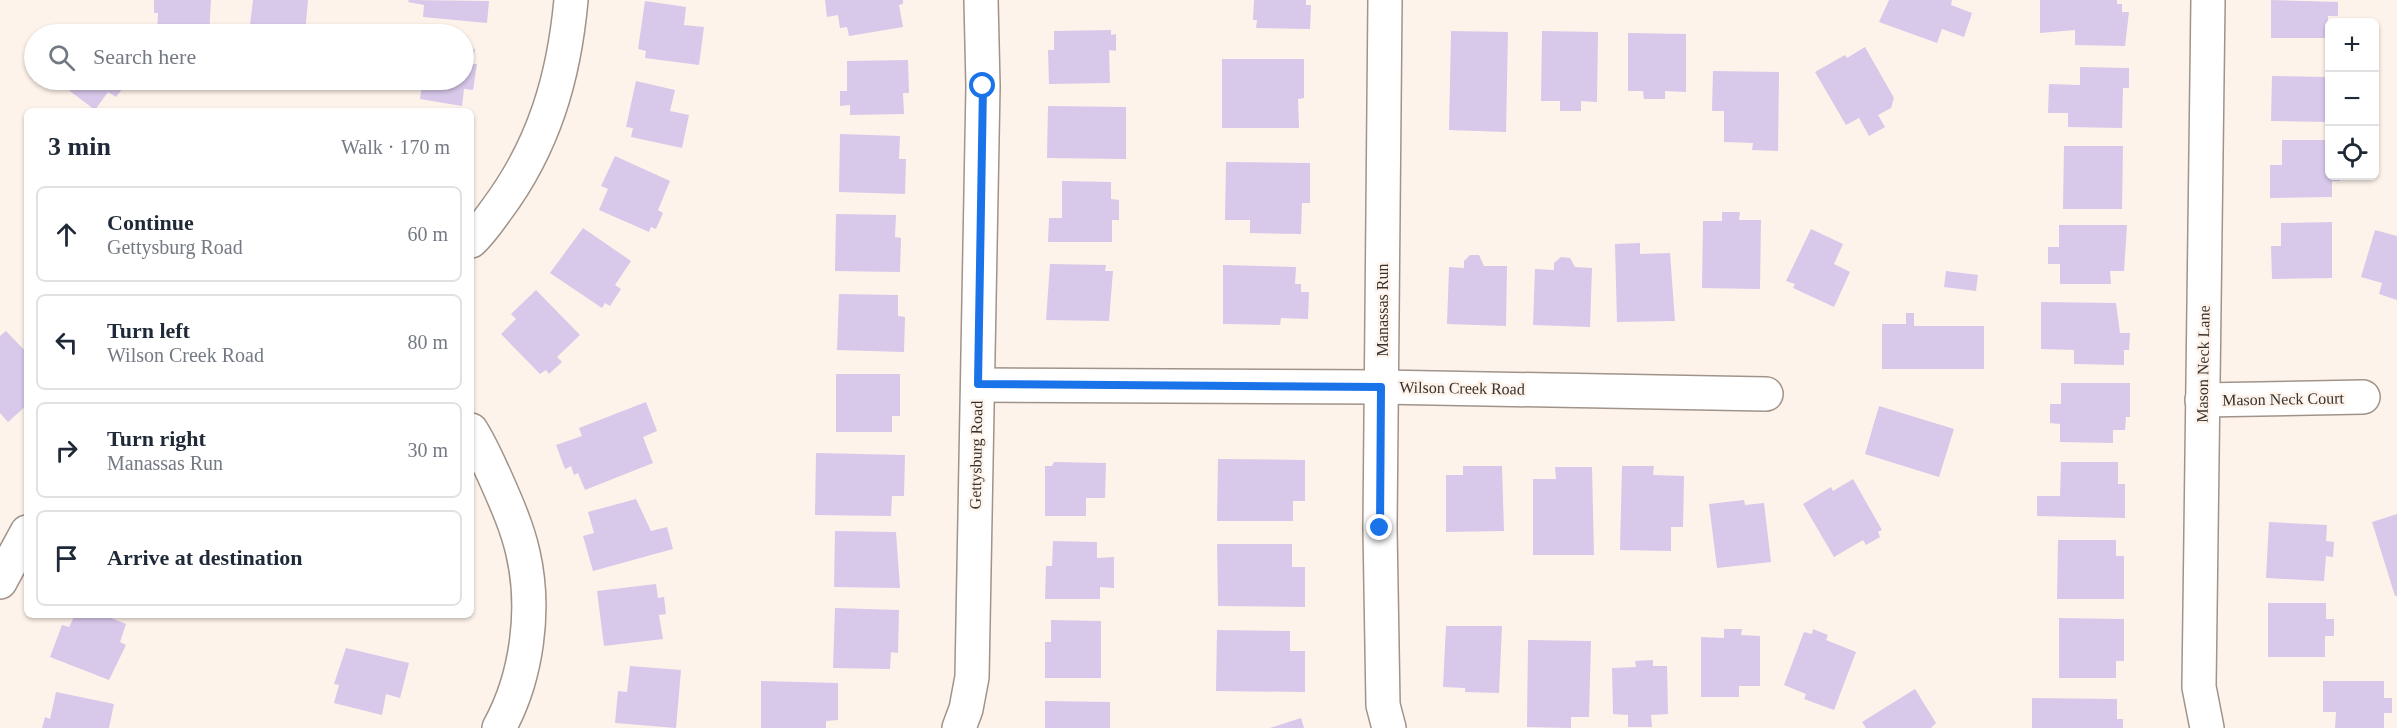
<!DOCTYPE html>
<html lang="en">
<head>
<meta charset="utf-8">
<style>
	body { margin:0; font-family:Georgia,serif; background:#f2f2f3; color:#1f2937 }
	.controls { position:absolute; right:18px; top:18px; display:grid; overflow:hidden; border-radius:9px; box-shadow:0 2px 4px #0004 }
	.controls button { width:54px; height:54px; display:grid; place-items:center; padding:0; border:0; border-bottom:2px solid #e0e1e3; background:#fff; color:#1f2937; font:30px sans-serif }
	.stop { position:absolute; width:18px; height:18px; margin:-14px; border:4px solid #1a73e8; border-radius:50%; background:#fff }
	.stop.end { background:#1a73e8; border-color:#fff; box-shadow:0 2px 6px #0008 }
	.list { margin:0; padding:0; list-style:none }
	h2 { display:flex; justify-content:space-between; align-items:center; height:78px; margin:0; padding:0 24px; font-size:26px }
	h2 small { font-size:20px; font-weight:400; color:#747a83 }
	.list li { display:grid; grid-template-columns:39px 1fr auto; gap:18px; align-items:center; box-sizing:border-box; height:96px; margin:0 12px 12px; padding:0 12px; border:2px solid #e0e1e3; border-radius:9px }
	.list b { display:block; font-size:22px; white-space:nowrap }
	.list p { margin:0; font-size:20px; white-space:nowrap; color:#747a83 }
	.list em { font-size:20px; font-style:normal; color:#747a83 }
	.icon { flex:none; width:33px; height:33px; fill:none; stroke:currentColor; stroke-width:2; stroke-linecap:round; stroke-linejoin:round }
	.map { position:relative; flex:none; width:2397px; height:728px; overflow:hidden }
	.search { position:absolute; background:#fff; box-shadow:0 2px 4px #0004; left:24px; top:24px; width:450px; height:66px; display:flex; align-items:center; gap:15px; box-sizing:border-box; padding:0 21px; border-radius:33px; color:#747a83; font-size:22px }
	.panel { position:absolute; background:#fff; box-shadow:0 2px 4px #0004; left:24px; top:108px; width:450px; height:510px; border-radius:9px }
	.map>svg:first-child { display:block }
	.building { fill:#d8c8ea }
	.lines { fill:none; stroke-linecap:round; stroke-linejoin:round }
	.minor-casing { stroke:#a0938a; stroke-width:36 }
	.tertiary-casing { stroke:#a0938a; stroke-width:36 }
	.minor { stroke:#fff; stroke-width:33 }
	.tertiary { stroke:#fff; stroke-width:33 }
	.route { stroke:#1a73e8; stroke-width:8 }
	.labels { text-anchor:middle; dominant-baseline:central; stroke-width:5; stroke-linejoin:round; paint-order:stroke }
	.street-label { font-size:16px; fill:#37312d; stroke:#fef3eb }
</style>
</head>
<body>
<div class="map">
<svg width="2397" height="728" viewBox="0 0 2397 728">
	<rect width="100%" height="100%" fill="#fef3eb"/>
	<g class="building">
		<path d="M154,0H211L209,34H157L158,13H154Z"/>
		<path d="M253,0H308L305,34H249Z"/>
		<path d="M409,0L489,1L487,23L423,17L424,5L408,2Z"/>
		<path d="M825,0H903V4L899,5L903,27L849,36L847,27L840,28L838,15L827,17Z"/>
		<path d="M1254,0H1306V5H1311L1310,29L1256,28L1257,20H1253Z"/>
		<path d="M1889,0H1952L1951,5L1972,13L1964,37L1942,29L1937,43L1879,22Z"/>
		<path d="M2040,0H2117V4H2122V12H2129L2125,46L2075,45V30L2040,33Z"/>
		<path d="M2271,0L2338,2V16H2328V38H2271Z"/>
		<path d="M645,1L686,7L684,25L704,27L699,65L645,58L646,51L638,49Z"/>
		<path d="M92,28L101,34H86Z"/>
		<path d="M1111,30V35L1116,34V51L1109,50L1110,83L1049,84L1048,50H1054V31Z"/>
		<path d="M1451,31L1508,32L1506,132L1449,130Z"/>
		<path d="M1542,31L1598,32L1597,102L1581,101V111H1560V101H1541Z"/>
		<path d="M1628,33L1686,34V92L1665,91V99H1644L1643,91H1628Z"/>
		<path d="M464,47L475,49L472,64H477L473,90L464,89L462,106L420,99L422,84L406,80H464Z"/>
		<path d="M1865,47L1894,98L1891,108L1878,115L1885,127L1869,136L1859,118L1846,125L1815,72L1845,55L1847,58Z"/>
		<path d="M1222,59H1304V98L1298,99L1299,128H1222Z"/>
		<path d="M908,60L909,93H903L904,114L850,115V105L840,106V91H847V61Z"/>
		<path d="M2326,62H2330V122L2271,121L2272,76L2326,77Z"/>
		<path d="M2080,67L2129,68V88H2123L2122,128L2068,127V113H2048L2049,84L2080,85Z"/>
		<path d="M1713,71L1779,72L1778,151L1752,150L1753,143L1724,142V111H1712Z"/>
		<rect x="2374" y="77" width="4" height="41"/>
		<path d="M60,80H129L116,97L108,92L95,110L58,82Z"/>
		<path d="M636,81L675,90L670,111L689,115L682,148L631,137L633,128L626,127Z"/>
		<path d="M1048,106L1126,107V159L1047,158Z"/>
		<path d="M840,134L900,136L899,159H906L905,194L839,192Z"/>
		<path d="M2282,140H2330V176H2340V181H2332V197L2270,198V165H2282Z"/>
		<path d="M2064,146H2123L2122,209H2063Z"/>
		<path d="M615,156L670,181L658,210L663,213L656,229L651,227L649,232L599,210L608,189L601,186Z"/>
		<path d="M1226,162L1310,163V203H1302L1301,234L1250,233V220H1225Z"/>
		<path d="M1062,181L1111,182V199L1119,200V220H1112V242H1048L1049,218H1062Z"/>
		<path d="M1722,212H1740L1739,220H1761L1760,289L1702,288L1703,221H1722Z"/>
		<path d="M836,214L896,215L895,237L901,238L900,272L835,271Z"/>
		<path d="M2332,222V278L2272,279L2271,246H2281V223Z"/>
		<path d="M2059,225H2127L2124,271H2110L2111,284H2060V264H2048V247H2059Z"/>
		<path d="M583,228L631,261L615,285L621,289L610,306L605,303L602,308L550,273Z"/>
		<path d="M1811,229L1843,244L1834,264L1850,272L1834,307L1793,288L1795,284L1786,281Z"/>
		<path d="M2375,230L2397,236V300L2379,294L2382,283L2361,277Z"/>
		<path d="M1640,243V254L1670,253L1675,321L1617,322L1615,244Z"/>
		<path d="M1470,255H1479L1484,266H1507L1506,326L1447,324L1449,267L1464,268V261Z"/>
		<path d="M1561,257L1570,258L1575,267L1592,268L1590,327L1533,325L1535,269L1554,270V263Z"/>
		<path d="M1050,264L1106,265L1105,271H1113L1109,321L1046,320Z"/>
		<path d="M1223,265L1296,267L1295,284H1301V292H1309L1308,319L1281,318L1280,325L1223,324Z"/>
		<path d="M1946,271L1978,275L1976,291L1944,287Z"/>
		<path d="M536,290L580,335L557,357L562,362L549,374L546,370L540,374L501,334L516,319L511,314Z"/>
		<path d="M839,294L898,295V316L905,317L904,352L837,350Z"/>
		<path d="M2041,302L2116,303L2120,333H2130L2129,350H2124V365L2074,364V350L2041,349Z"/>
		<path d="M1906,313H1914V326H1984V369H1882V324H1906Z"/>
		<path d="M6,331L27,353V405L8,422L0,413V336Z"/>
		<path d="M836,374H900V416H892V432H836Z"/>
		<path d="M2061,383H2130V417H2126L2125,430H2113V443L2060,442V424L2050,423V404H2061Z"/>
		<path d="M646,402L657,431L643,437L653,463L585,490L578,473L574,475L571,466L565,469L556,445L582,436L579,428Z"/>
		<path d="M1879,406L1954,429L1939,477L1865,454Z"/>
		<path d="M816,453L905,455L904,496H892L891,516L815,515Z"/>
		<path d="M1218,459L1305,460V501H1293V521H1217Z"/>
		<path d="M1054,462L1106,463L1105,498H1086V516H1045V466H1052Z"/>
		<path d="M2061,462H2118V484H2125V518L2037,516V496H2060Z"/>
		<path d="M1463,466H1502L1504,531L1446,532V475H1463Z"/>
		<path d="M1622,466H1654L1653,475L1684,476L1683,527H1671V551L1620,550Z"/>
		<path d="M1555,467H1592L1594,555H1533V479H1556Z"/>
		<path d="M1853,479L1882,530L1878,532L1880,537L1866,545L1863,540L1834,557L1803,504L1831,487L1833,491Z"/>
		<path d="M636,499L651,531L667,527L673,549L593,571L583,536L594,533L588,512Z"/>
		<path d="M1744,500L1745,505L1764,503L1771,562L1717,568L1709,504Z"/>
		<path d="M2397,514V596H2395L2372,522Z"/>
		<path d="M2269,522L2327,525L2326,541L2334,542L2333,557L2326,556L2324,581L2266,578Z"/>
		<path d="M835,531L896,532L900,588L834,587Z"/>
		<path d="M2058,540H2116V556H2124V599H2057Z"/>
		<path d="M1053,541L1097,542V558L1114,557V588L1100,587V599H1045L1046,566H1052Z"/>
		<path d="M1217,544H1292V567H1305V607L1218,606Z"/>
		<path d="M656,584L658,598L664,597L666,614L659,615L663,639L604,646L597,591Z"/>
		<path d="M2268,603H2326V619H2334V636H2325V657H2268Z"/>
		<path d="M835,608L899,610L898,653L891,652L890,669L833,668Z"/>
		<path d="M75,615H103L126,624L120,642L126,645L109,680L50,657L62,625L69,627Z"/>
		<path d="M2059,618L2124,619V661H2116V678H2059Z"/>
		<path d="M1051,620L1101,621V678H1045V642H1051Z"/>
		<path d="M1446,626H1502L1499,693L1465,692V688L1443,687Z"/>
		<path d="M1724,629H1742L1741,635L1760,636V686H1739V697H1701V637L1724,638Z"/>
		<path d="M1813,629L1828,635L1826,640L1856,652L1834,710L1804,699L1806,694L1784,685L1804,632L1812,634Z"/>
		<path d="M1217,630L1290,631V651H1305V692L1216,691Z"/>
		<path d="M1528,640L1591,641L1589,717H1571V728L1527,727Z"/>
		<path d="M346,648L409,663L400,698L386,694L382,715L334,703L339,685L334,684Z"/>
		<path d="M1653,660V666H1667L1668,714L1651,715L1652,727H1628V715L1613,714L1612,668L1636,667L1635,661Z"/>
		<path d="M630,666L681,670L676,728L615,723L618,691L627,692Z"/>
		<path d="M761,681L838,683V720L826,721V728H761Z"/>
		<path d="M2323,681H2384V698H2392V713H2384V728H2335L2336,712H2323Z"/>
		<path d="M1915,689L1936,723L1931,728H1866L1862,722Z"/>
		<path d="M56,692L114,704L109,728H42L45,717L50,719Z"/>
		<path d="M2032,698L2117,699V719H2123V728H2032Z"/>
		<path d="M1045,701L1110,702V728H1045Z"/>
		<path d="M1301,718L1304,728H1270Z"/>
	</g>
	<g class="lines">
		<defs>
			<g id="minor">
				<path d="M1385,0L1380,528L1383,705L1389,728"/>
				<path d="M978,385L1381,387L1766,394"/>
				<path d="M2202,400L2363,397"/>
				<path d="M471,430C480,444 487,460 494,475C505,500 517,526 523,553C536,610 527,677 499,728"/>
				<path d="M959,728L966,709L972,677L983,86L981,0"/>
				<path d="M2207,728L2199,687L2208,0"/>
			</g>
			<g id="tertiary">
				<path d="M471,241C481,232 489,220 497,209C544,146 564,77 571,0"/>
				<path d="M0,582L27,532"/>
			</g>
		</defs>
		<use href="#minor" class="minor-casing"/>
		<use href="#tertiary" class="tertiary-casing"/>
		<use href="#minor" class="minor"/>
		<use href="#tertiary" class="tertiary"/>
	</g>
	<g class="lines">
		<path class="route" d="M983,86L978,384L1381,387L1380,528"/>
	</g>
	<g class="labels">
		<g class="street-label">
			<text transform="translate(1382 310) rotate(-90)">Manassas Run</text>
			<text transform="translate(2203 364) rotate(-89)">Mason Neck Lane</text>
			<text transform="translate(1462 388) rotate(1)">Wilson Creek Road</text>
			<text transform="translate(2283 399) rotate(-1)">Mason Neck Court</text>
			<text transform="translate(976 455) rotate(-89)">Gettysburg Road</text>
		</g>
	</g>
</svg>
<div class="controls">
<button>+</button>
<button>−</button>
<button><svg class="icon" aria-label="locate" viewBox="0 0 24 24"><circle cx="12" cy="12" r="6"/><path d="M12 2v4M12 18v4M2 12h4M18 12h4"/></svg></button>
</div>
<div class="stop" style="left:983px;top:86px"></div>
<div class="stop end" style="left:1380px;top:528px"></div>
<div class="search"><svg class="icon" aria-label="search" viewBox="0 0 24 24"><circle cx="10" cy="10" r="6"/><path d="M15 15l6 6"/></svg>Search here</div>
<section class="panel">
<h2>3 min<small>Walk · 170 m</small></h2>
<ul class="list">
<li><svg class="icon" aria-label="ahead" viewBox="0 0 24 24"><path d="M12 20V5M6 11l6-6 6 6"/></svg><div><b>Continue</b><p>Gettysburg Road</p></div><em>60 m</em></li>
<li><svg class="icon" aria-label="left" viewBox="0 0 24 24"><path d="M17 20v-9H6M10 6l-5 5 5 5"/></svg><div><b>Turn left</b><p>Wilson Creek Road</p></div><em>80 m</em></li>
<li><svg class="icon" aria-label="right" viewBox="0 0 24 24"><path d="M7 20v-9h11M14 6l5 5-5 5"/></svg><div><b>Turn right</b><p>Manassas Run</p></div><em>30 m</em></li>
<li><svg class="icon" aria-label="arrive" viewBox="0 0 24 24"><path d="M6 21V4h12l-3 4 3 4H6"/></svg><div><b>Arrive at destination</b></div></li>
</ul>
</section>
</div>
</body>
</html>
